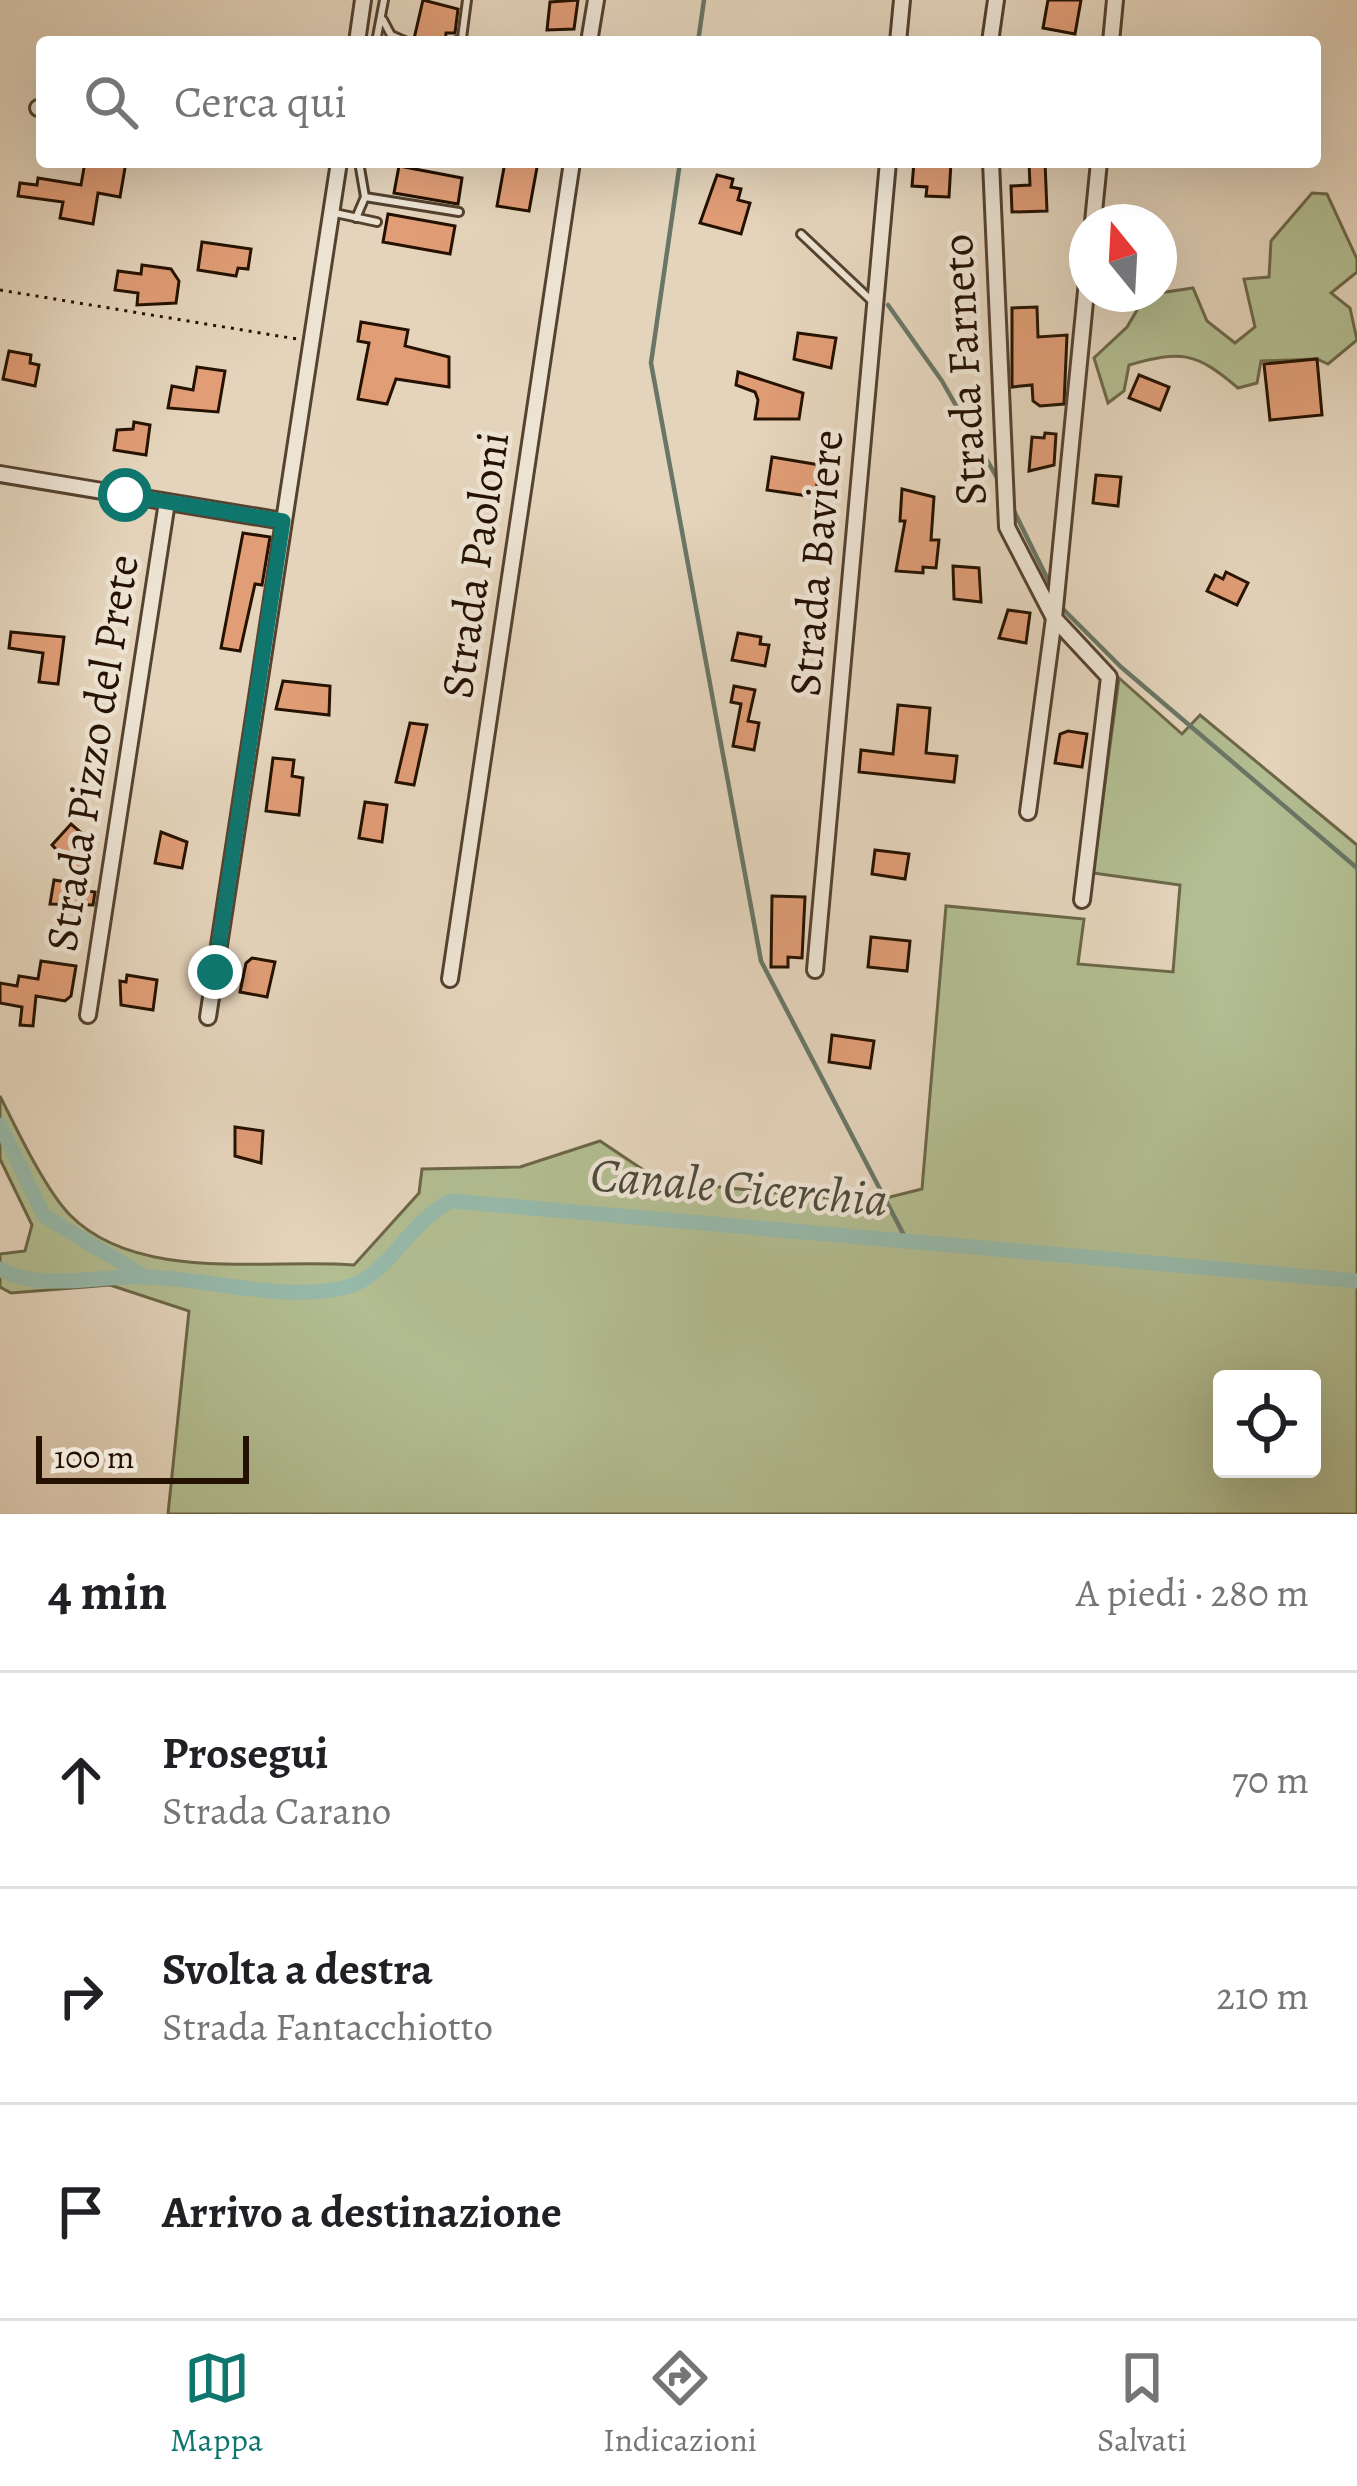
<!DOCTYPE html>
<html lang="it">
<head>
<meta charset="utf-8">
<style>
	body { margin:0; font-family:Alegreya,serif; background:#f2f2f2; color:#202124 }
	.controls { position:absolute; right:36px; bottom:36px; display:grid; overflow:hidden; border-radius:12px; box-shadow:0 12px 48px #0002 }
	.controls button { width:108px; height:108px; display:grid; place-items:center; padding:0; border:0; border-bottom:3px solid #e0e0e0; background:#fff; color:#202124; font:60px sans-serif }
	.compass { position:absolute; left:1069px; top:204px; width:108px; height:108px; border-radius:50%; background:#fff; box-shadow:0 12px 48px #0002; rotate:342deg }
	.scale { position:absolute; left:36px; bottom:30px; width:213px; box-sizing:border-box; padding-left:12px; border:6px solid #251100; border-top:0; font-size:33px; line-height:42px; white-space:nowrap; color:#251100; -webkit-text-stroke:9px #ede3d3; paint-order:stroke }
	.stop { position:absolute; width:36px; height:36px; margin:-27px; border:9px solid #0f766e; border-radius:50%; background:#fff }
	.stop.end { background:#0f766e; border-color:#fff; box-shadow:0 3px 12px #0008 }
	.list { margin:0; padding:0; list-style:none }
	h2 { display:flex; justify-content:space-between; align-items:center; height:156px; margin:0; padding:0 48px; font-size:51px }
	h2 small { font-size:39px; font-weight:400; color:#757577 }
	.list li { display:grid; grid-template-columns:78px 1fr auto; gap:36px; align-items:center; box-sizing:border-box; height:216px; padding:0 48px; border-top:3px solid #e0e0e0 }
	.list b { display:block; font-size:45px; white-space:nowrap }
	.list p { margin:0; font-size:39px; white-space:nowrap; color:#757577 }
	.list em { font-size:39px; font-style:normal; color:#757577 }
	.icon { flex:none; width:66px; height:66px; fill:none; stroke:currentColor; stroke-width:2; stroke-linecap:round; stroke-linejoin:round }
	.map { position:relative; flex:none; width:1357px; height:1514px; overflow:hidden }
	.search { position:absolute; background:#fff; box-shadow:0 12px 48px #0002; left:36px; right:36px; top:36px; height:132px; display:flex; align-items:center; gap:30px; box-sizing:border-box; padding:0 42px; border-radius:12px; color:#757577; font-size:45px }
	.sheet { height:804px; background:#fff }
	nav { display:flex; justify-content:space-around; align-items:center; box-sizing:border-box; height:168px; border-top:3px solid #e0e0e0; background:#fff; font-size:33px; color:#757577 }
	nav a { display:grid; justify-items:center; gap:6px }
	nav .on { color:#0f766e }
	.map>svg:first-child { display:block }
	.green { fill:#b2bd91; stroke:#6c6748; stroke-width:3; fill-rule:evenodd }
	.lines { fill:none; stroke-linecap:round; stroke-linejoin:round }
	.stream { stroke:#697666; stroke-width:4.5 }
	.canal { stroke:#97b9aa; stroke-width:15 }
	.building { fill:#e09d76; stroke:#251100; stroke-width:3 }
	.service-casing { stroke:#55422f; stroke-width:12 }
	.minor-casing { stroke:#55422f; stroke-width:20 }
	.path { stroke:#251100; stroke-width:3; stroke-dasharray:3 6; stroke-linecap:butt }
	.service { stroke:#ede3d3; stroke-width:6 }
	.minor { stroke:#ede3d3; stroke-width:14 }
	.route { stroke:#0f766e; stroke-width:15 }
	.labels { text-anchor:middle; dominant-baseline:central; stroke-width:9; stroke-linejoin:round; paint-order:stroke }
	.street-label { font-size:45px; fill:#251100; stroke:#ede3d3 }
	.water-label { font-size:48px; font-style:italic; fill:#4d4c3c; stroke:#ede3d3 }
</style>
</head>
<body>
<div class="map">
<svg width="1357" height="1514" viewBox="0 0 1357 1514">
	<rect width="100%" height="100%" fill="#e4d4bb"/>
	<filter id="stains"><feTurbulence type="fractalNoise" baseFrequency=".00167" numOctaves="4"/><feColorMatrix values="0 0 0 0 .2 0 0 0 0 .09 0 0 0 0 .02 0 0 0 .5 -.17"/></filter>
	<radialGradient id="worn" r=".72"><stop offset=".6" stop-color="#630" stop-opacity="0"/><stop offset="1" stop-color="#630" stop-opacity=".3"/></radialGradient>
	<g class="green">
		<path d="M1312,193L1327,194L1357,259V272L1331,293L1350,308L1357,340L1328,364L1317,359L1261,361L1257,383L1238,388C1196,352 1181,350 1129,365L1124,391L1108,403L1094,358L1127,327L1146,295L1193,288L1207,321L1235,343L1255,327L1244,279L1269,277L1271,241Z"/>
		<path d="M1119,678L1182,734L1200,715L1357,845V1514H168L189,1311L110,1285L11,1293L0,1287V1254L25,1251L32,1225L0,1159V1096C16,1128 46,1191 70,1215C138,1284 270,1258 354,1265L419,1193L422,1169L520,1167L600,1141L660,1181L870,1202L922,1189L946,906L1084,919L1078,964L1173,972L1180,885L1093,873ZM1222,1379H1312V1469H1222Z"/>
	</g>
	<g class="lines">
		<g class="stream">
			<path d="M698,42L704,0"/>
			<path d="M680,162L651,363L761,961L907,1241"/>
			<path d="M888,305L942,381L1000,483"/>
			<path d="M1013,509L1053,590"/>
			<path d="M1060,606L1121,667L1357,868"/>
		</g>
		<g class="canal">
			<path d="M0,1125L44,1216L142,1275"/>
			<path d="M0,1269C41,1292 98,1275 144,1277C209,1278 283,1303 347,1287C389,1276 411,1218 452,1201L1357,1281"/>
		</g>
	</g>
	<g class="building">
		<path d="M423,0L458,9L455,33H446L445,42L414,39Z"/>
		<path d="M578,0L574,29L547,30L550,2Z"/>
		<path d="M1048,0H1081L1075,34L1043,28Z"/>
		<path d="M85,162H126L120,197L98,193L93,224L60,218L63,202L18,196L20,183L37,185L38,178L81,185Z"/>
		<path d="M505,162H538L529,211L497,206Z"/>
		<path d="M914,162H951L949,197L926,196L927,187L912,186Z"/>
		<path d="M1029,162H1045L1047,211L1012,212L1011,186L1030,185Z"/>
		<path d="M399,166L462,178L458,204L394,193Z"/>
		<path d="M717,175L733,179L731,187L741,189L738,200L750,203L741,234L700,223Z"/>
		<path d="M388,214L455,226L450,254L383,242Z"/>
		<path d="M202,242L251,249L248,269L238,268L236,276L198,270Z"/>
		<path d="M142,265L171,269L179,281L176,303L137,305L138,293L115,290L118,271L141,274Z"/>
		<path d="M1037,307L1038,337L1067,335L1064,404L1040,406L1033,401L1032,385L1012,387V308Z"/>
		<path d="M361,322L408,330L405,346L449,357V387L396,379L387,404L358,399L369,343L358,341Z"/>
		<path d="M798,333L836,338L831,368L794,359Z"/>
		<path d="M9,351L31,355L30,363L39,365L35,386L3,379Z"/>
		<path d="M1317,359L1322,415L1270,420L1264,364Z"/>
		<path d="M197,367L225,371L218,412L168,408L172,386L193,390Z"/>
		<path d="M738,372L803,393L799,419H755L758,400L755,392L736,385Z"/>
		<path d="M1139,375L1169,387L1160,410L1129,398Z"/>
		<path d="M134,422L150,425L146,455L114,450L117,430L133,429Z"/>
		<path d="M1045,433L1056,434L1054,465L1029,471L1032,437L1044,438Z"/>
		<path d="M772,457L820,465L815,497L767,490Z"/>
		<path d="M1096,475L1121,477L1118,506L1093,503Z"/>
		<path d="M902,489L934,497L931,540H939L936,568L923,567V573L896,571L905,521H900Z"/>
		<path d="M243,533L270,537L262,585L255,584L240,651L221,648Z"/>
		<path d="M953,566L979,568L981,602L954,599Z"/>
		<path d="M1226,572L1248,583L1237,605L1207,591L1215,575L1223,579Z"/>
		<path d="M1008,610L1030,613L1026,643L999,638Z"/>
		<path d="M11,632L64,637L58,684L39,682L43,653L9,648Z"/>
		<path d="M738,633L761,637L760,644L769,645L765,666L732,660Z"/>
		<path d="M283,681L330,686L329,715L276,709Z"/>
		<path d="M734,686L755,690L748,721L759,723L754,750L733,746L741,704L731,702Z"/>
		<path d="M898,705L930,708L926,753L957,756L954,782L859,772L861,750L893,754Z"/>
		<path d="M410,723L427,725L414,785L396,782Z"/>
		<path d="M1068,731L1087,734L1082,767L1055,763L1060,734Z"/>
		<path d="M273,758L294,760L292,776L303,778L299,815L266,811Z"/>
		<path d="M365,802L387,805L382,842L359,838Z"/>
		<path d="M71,824L85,836L78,843L93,857L79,873L52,845Z"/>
		<path d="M161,832L187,842L182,868L155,863Z"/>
		<path d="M875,850L909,854L905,879L872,874Z"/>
		<path d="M54,880L86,885L85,891L95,892L93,905L50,904Z"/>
		<path d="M772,896L805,897L802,958L788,957V967H771Z"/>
		<path d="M871,937L910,941L907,971L868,967Z"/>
		<path d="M252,958L275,962L267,997L240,992L246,963Z"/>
		<path d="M41,961L76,966L71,996L65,1001L36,996L33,1026L20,1025L22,1007L0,1003V983L17,986L19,976L38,979Z"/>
		<path d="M127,975L157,980L153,1010L121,1005L120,981L126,982Z"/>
		<path d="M832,1035L874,1041L870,1068L829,1062Z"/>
		<path d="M235,1127L263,1131L261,1163L235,1156Z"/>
	</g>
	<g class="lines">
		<defs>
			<g id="service">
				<path d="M383,20L391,35L407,42"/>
				<path d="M376,42L384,0"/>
				<path d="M455,42L462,38L467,0"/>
				<path d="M359,162L365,197L459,212"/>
				<path d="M335,213L377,222"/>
				<path d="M356,218L365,197"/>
				<path d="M801,234L873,302"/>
			</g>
			<g id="minor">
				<path d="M357,42L363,0"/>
				<path d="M589,42L596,0"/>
				<path d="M898,42L902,0"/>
				<path d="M990,42L996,0"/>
				<path d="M1111,42L1115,0"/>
				<path d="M38,108L42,109"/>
				<path d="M991,162L1007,527L1054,618L1109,677L1082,900"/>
				<path d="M1093,222L1099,162"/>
				<path d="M0,474L283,521"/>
				<path d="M1028,812L1054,618L1087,281"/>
				<path d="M815,970L888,162"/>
				<path d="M450,979L572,162"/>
				<path d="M88,1015L167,502"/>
				<path d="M208,1017L339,162"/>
			</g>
		</defs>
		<use href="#service" class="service-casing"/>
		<use href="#minor" class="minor-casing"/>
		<path class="path" d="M0,290L297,339"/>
		<use href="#service" class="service"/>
		<use href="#minor" class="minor"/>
	</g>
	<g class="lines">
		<path class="route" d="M125,495L283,521L215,972"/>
	</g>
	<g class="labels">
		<g class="street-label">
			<text transform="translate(964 370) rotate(-93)">Strada Farneto</text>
			<text transform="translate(816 563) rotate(-85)">Strada Baviere</text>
			<text transform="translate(475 565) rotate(-82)">Strada Paoloni</text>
			<text transform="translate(92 753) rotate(-81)">Strada Pizzo del Prete</text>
		</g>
		<g class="water-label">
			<text transform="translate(739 1187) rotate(5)">Canale Cicerchia</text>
		</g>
	</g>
	<rect width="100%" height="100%" filter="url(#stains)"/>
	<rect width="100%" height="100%" fill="url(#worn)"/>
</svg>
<div class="controls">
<button><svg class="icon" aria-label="locate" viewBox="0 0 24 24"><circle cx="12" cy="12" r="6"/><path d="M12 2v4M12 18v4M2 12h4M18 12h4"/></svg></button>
</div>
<svg class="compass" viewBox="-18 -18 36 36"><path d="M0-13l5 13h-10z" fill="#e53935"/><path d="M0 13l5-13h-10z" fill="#757577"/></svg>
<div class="scale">100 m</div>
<div class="stop" style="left:125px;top:495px"></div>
<div class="stop end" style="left:215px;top:972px"></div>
<div class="search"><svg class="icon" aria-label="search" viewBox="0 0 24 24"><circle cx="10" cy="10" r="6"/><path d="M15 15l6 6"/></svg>Cerca qui</div>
</div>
<section class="sheet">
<h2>4 min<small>A piedi · 280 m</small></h2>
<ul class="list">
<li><svg class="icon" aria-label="ahead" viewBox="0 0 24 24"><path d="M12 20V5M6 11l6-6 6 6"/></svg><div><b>Prosegui</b><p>Strada Carano</p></div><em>70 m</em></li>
<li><svg class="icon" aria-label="right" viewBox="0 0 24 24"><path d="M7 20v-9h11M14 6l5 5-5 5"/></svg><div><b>Svolta a destra</b><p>Strada Fantacchiotto</p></div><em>210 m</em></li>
<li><svg class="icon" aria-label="arrive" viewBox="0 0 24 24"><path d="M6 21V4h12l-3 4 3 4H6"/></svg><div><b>Arrivo a destinazione</b></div></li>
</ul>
</section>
<nav>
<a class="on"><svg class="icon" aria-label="map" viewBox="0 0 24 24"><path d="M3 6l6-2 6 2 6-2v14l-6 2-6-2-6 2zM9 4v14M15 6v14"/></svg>Mappa</a>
<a><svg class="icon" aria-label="directions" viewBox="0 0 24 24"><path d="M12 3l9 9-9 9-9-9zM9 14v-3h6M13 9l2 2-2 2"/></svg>Indicazioni</a>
<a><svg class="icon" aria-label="saved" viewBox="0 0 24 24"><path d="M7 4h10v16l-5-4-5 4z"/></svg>Salvati</a>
</nav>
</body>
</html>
